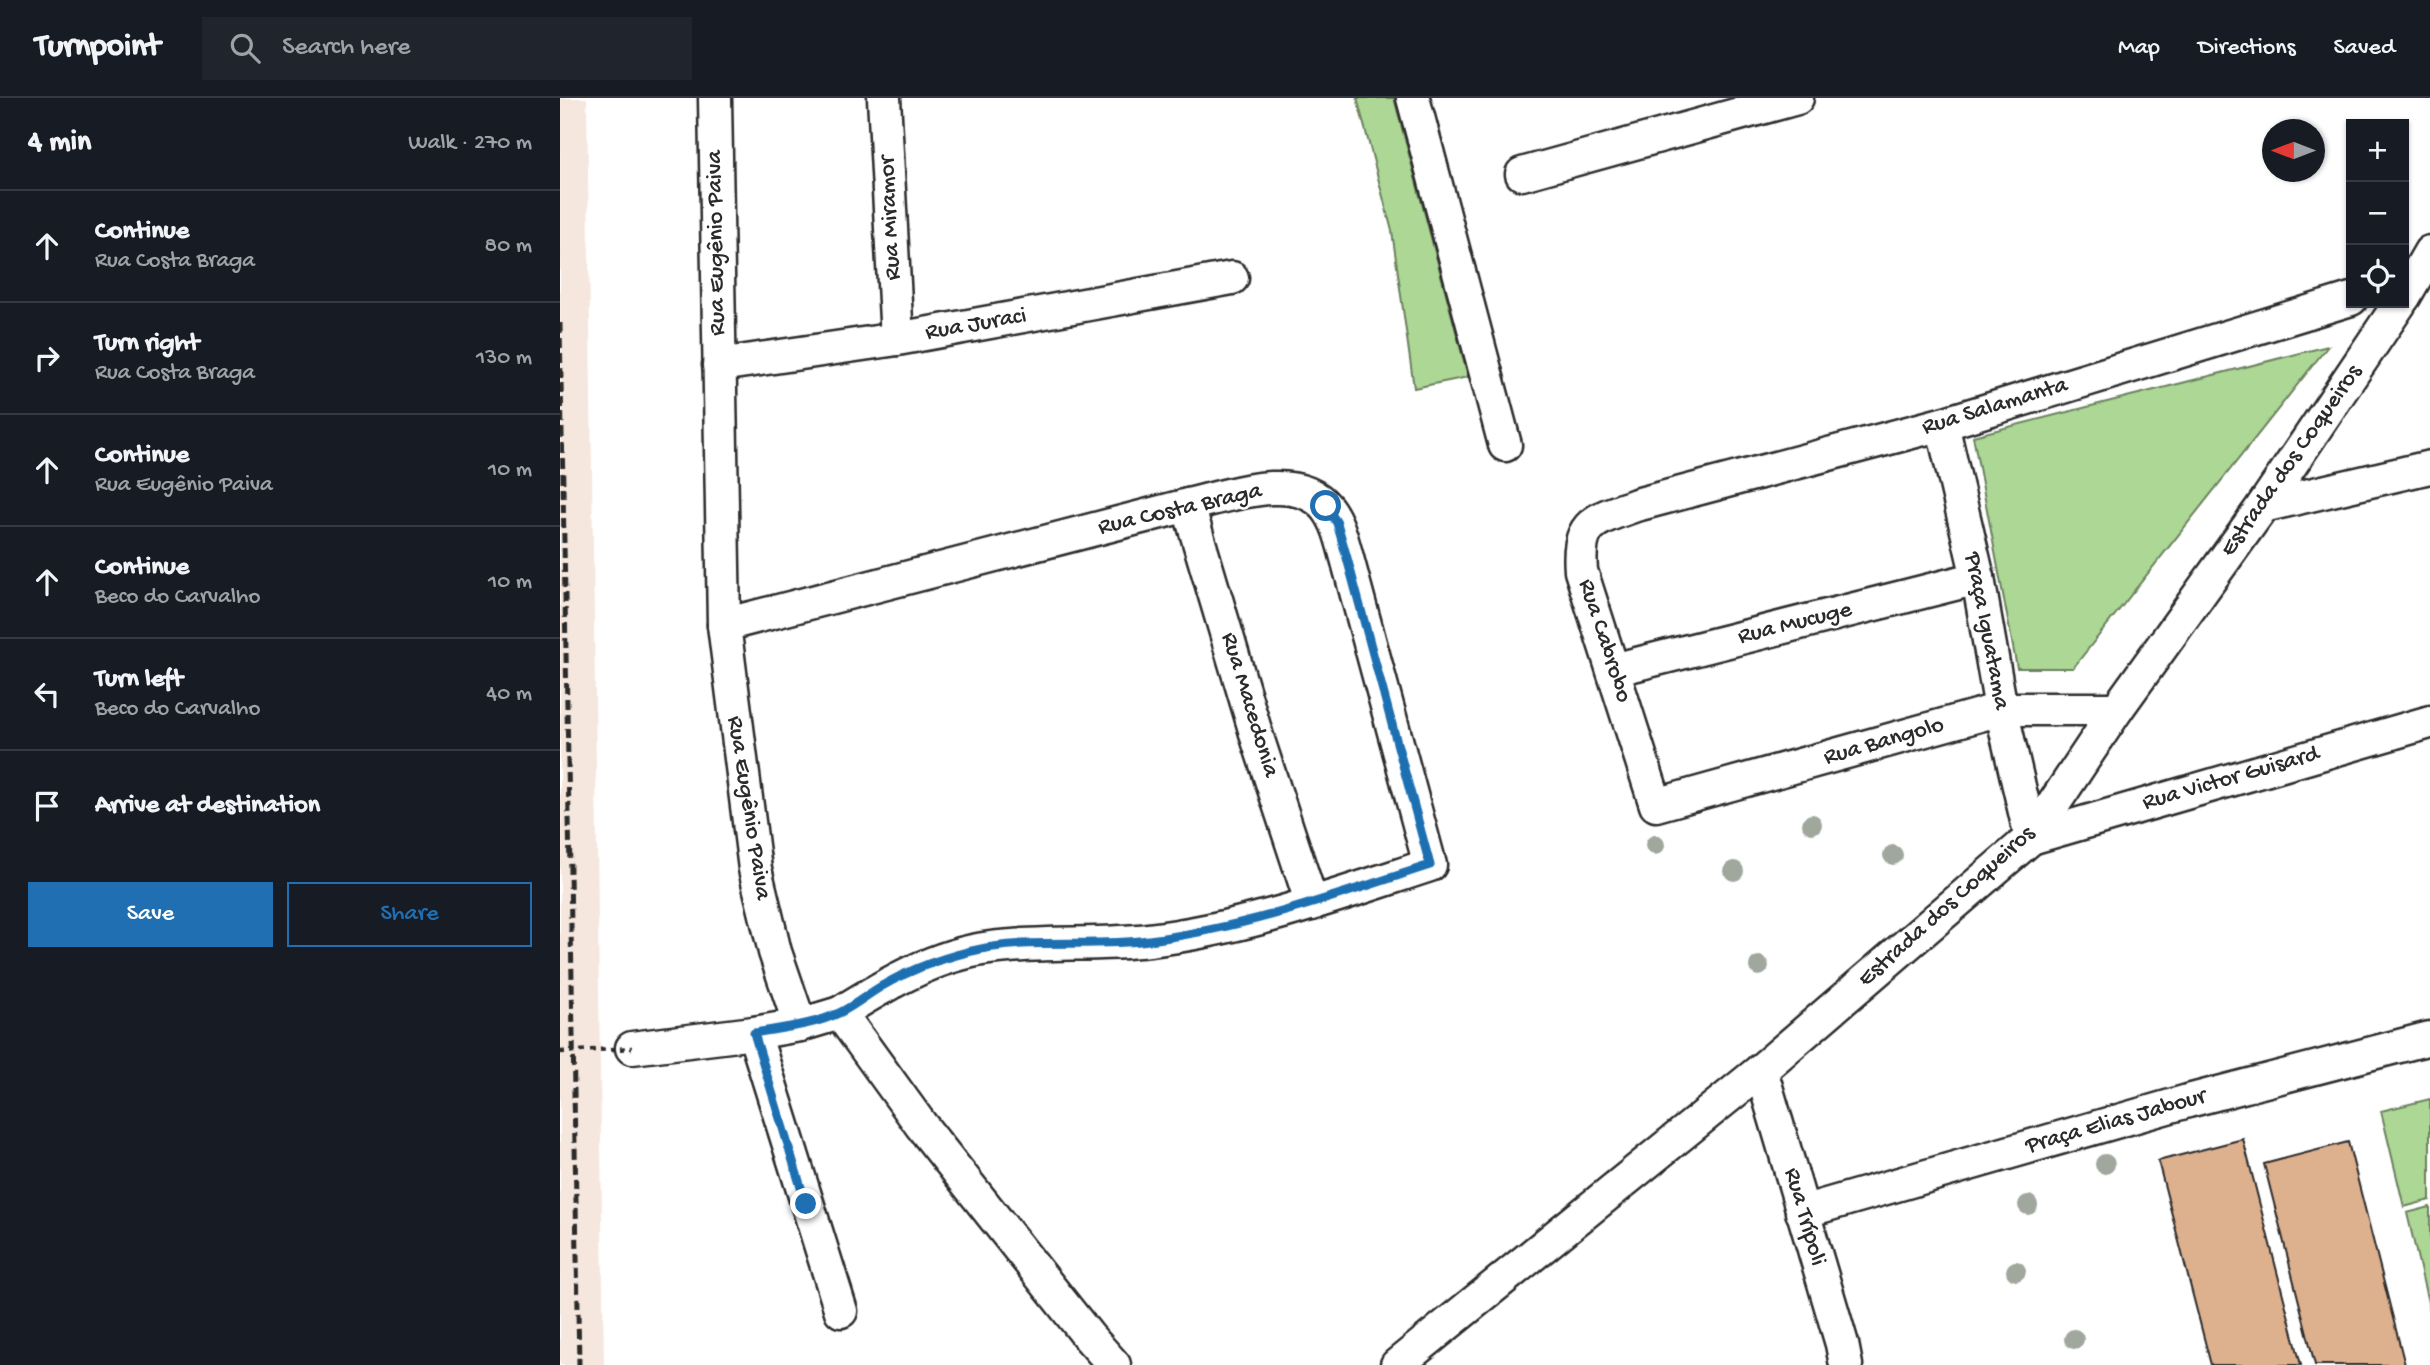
<!DOCTYPE html>
<html lang="en">
<head>
<meta charset="utf-8">
<style>
	body { margin:0; font-family:"Gochi Hand",sans-serif; background:#20242c; color:#f1f3f6 }
	.controls { position:absolute; right:21px; top:21px; display:grid; overflow:hidden; border-radius:0px; box-shadow:0 2px 5px #0004 }
	.controls button { width:63px; height:63px; display:grid; place-items:center; padding:0; border:0; border-bottom:2px solid #363941; background:#171b24; color:#f1f3f6; font:35px sans-serif }
	.compass { position:absolute; left:1702px; top:21px; width:63px; height:63px; border-radius:50%; background:#171b24; box-shadow:0 2px 5px #0004; rotate:270deg }
	.stop { position:absolute; width:21px; height:21px; margin:-16px; border:5px solid #1f6fb2; border-radius:50%; background:#fff }
	.stop.end { background:#1f6fb2; border-color:#fff; box-shadow:0 2px 7px #0008 }
	.list { margin:0; padding:0; list-style:none }
	h2 { display:flex; justify-content:space-between; align-items:center; height:91px; margin:0; padding:0 28px; font-size:30px }
	h2 small { font-size:23px; font-weight:400; color:#9ea1a6 }
	.list li { display:grid; grid-template-columns:46px 1fr auto; gap:21px; align-items:center; box-sizing:border-box; height:112px; padding:0 28px; border-top:2px solid #363941 }
	.list b { display:block; font-size:26px; white-space:nowrap }
	.list p { margin:0; font-size:23px; white-space:nowrap; color:#9ea1a6 }
	.list em { font-size:23px; font-style:normal; color:#9ea1a6 }
	.actions { display:flex; gap:14px; padding:21px 28px }
	.actions a { flex:1; padding:16px 0; border:2px solid #1f6fb2; border-radius:0px; text-align:center; font-size:24px; color:#1f6fb2 }
	.actions .main { background:#1f6fb2; color:#fff }
	.icon { flex:none; width:38px; height:38px; fill:none; stroke:currentColor; stroke-width:2; stroke-linecap:round; stroke-linejoin:round }
	.map { position:relative; flex:none; width:1870px; height:1267px; overflow:hidden }
	header { display:flex; align-items:center; gap:42px; box-sizing:border-box; height:98px; padding:0 35px; background:#171b24; border-bottom:2px solid #363941 }
	header strong { font-size:33px }
	nav { display:flex; gap:38px; margin-inline-start:auto; font-size:24px }
	.search { width:490px; height:63px; background:#20242c; display:flex; align-items:center; gap:18px; box-sizing:border-box; padding:0 24px; border-radius:0px; color:#9ea1a6; font-size:26px }
	main { display:flex }
	aside { flex:1; background:#171b24 }
	.map>svg:first-child { display:block }
	.built { fill:#f5e7dd }
	.green { fill:#acd795; stroke:#6c8160; stroke-width:2 }
	.building { fill:#ddb08e; stroke:#2b2b2b; stroke-width:2 }
	.lines { fill:none; stroke-linecap:round; stroke-linejoin:round }
	.street-casing { stroke:#2b2b2b; stroke-width:37 }
	.street { stroke:#fff; stroke-width:32 }
	.rail { stroke:#2b2b2b; stroke-width:5; stroke-dasharray:10 5; stroke-linecap:butt }
	.path-bridge { stroke:#2b2b2b; stroke-width:4.5; stroke-dasharray:5 5; stroke-linecap:butt }
	.tree { fill:#a0a79c }
	.route { stroke:#1f6fb2; stroke-width:9 }
	.labels { text-anchor:middle; dominant-baseline:central; stroke-width:5; stroke-linejoin:round; paint-order:stroke }
	.street-label { font-size:24px; fill:#2b2b2b; stroke:#fff }
</style>
</head>
<body>
<header>
<strong>Turnpoint</strong>
<div class="search"><svg class="icon" aria-label="search" viewBox="0 0 24 24"><circle cx="10" cy="10" r="6"/><path d="M15 15l6 6"/></svg>Search here</div>
<nav><a>Map</a><a>Directions</a><a>Saved</a></nav>
</header>
<main>
<aside>
<h2>4 min<small>Walk · 270 m</small></h2>
<ul class="list">
<li><svg class="icon" aria-label="ahead" viewBox="0 0 24 24"><path d="M12 20V5M6 11l6-6 6 6"/></svg><div><b>Continue</b><p>Rua Costa Braga</p></div><em>80 m</em></li>
<li><svg class="icon" aria-label="right" viewBox="0 0 24 24"><path d="M7 20v-9h11M14 6l5 5-5 5"/></svg><div><b>Turn right</b><p>Rua Costa Braga</p></div><em>130 m</em></li>
<li><svg class="icon" aria-label="ahead" viewBox="0 0 24 24"><path d="M12 20V5M6 11l6-6 6 6"/></svg><div><b>Continue</b><p>Rua Eugênio Paiva</p></div><em>10 m</em></li>
<li><svg class="icon" aria-label="ahead" viewBox="0 0 24 24"><path d="M12 20V5M6 11l6-6 6 6"/></svg><div><b>Continue</b><p>Beco do Carvalho</p></div><em>10 m</em></li>
<li><svg class="icon" aria-label="left" viewBox="0 0 24 24"><path d="M17 20v-9H6M10 6l-5 5 5 5"/></svg><div><b>Turn left</b><p>Beco do Carvalho</p></div><em>40 m</em></li>
<li><svg class="icon" aria-label="arrive" viewBox="0 0 24 24"><path d="M6 21V4h12l-3 4 3 4H6"/></svg><div><b>Arrive at destination</b></div></li>
</ul>
<div class="actions"><a class="main">Save</a><a>Share</a></div>
</aside>
<div class="map">
<svg width="1870" height="1267" viewBox="0 0 1870 1267">
	<rect width="100%" height="100%" fill="#fff"/>
	<filter id="ink" filterUnits="userSpaceOnUse"><feTurbulence type="fractalNoise" baseFrequency=".0143" numOctaves="2"/><feDisplacementMap in="SourceGraphic" scale="14" xChannelSelector="R" yChannelSelector="G"/><feConvolveMatrix kernelMatrix="1 2 1 2 8 2 1 2 1" color-interpolation-filters="sRGB"/></filter>
	<g filter="url(#ink)">
		<path class="built" d="M0,0H27L44,1267H0Z"/>
		<g class="green">
			<path d="M797,0H834L908,279L854,290L832,133Z"/>
			<path d="M1768,248L1513,570H1457L1413,338Z"/>
			<path d="M1870,1001V1102L1844,1109L1821,1013Z"/>
			<path d="M1870,1109V1213L1847,1115Z"/>
		</g>
		<g class="building">
			<path d="M1683,1041L1741,1267H1651L1598,1063Z"/>
			<path d="M1788,1044L1845,1267H1755L1704,1066Z"/>
		</g>
		<g class="lines">
			<defs>
				<g id="street">
					<path d="M155,0L164,527L195,771L215,854L240,927"/>
					<path d="M324,0L337,241"/>
					<path d="M853,0L945,347"/>
					<path d="M962,76L1237,0"/>
					<path d="M1844,199L1870,154"/>
					<path d="M159,267L337,241L672,180"/>
					<path d="M1382,326L1418,480L1441,611L1471,740"/>
					<path d="M628,407L698,642L752,806"/>
					<path d="M1703,408L1870,369"/>
					<path d="M164,527L628,407C667,398 737,372 767,410C778,424 782,442 787,460L870,767C778,797 685,831 589,842C536,848 482,843 430,850C375,857 326,886 280,915"/>
					<path d="M1053,572L1418,480"/>
					<path d="M1557,611H1441L1096,707L1021,473C1017,423 1035,422 1076,407L1382,326L1791,201"/>
					<path d="M1471,740L1870,624"/>
					<path d="M72,950L194,935"/>
					<path d="M1201,972L1282,1246L1286,1267"/>
					<path d="M1242,1114L1628,1003L1870,940"/>
					<path d="M281,1213L194,935L240,927L280,915L361,1027L529,1239L554,1267"/>
					<path d="M837,1267L1201,972L1471,740L1557,611L1703,408L1840,205"/>
				</g>
			</defs>
			<use href="#street" class="street-casing"/>
			<use href="#street" class="street"/>
			<path class="rail" d="M0,225L19,1267"/>
			<path class="path-bridge" d="M0,954L72,950"/>
		</g>
		<g class="tree">
			<circle cx="1252" cy="726" r="10"/>
			<circle cx="1095" cy="747" r="10"/>
			<circle cx="1333" cy="757" r="10"/>
			<circle cx="1174" cy="773" r="10"/>
			<circle cx="1199" cy="868" r="10"/>
			<circle cx="1545" cy="1066" r="10"/>
			<circle cx="1468" cy="1107" r="10"/>
			<circle cx="1456" cy="1173" r="10"/>
			<circle cx="1514" cy="1241" r="10"/>
		</g>
	</g>
	<g class="lines" filter="url(#ink)">
		<path class="route" d="M246,1106L194,935C223,930 255,927 281,914C295,907 308,896 322,888C353,870 390,857 426,850C479,841 535,849 589,842C686,830 778,797 870,767L787,460L777,425L766,408"/>
	</g>
	<g class="labels">
		<g class="street-label">
			<text transform="translate(331 120) rotate(-93)">Rua Miramor</text>
			<text transform="translate(157 145) rotate(-91)">Rua Eugênio Paiva</text>
			<text transform="translate(416 227) rotate(-10)">Rua Juraci</text>
			<text transform="translate(1435 309) rotate(-17)">Rua Salamanta</text>
			<text transform="translate(1732 363) rotate(-55)">Estrada dos Coqueiros</text>
			<text transform="translate(620 412) rotate(-13)">Rua Costa Braga</text>
			<text transform="translate(1235 526) rotate(-14)">Rua Mucuge</text>
			<text transform="translate(1426 533) rotate(79)">Praça Iguatama</text>
			<text transform="translate(1044 543) rotate(72)">Rua Cabrobo</text>
			<text transform="translate(689 607) rotate(73)">Rua Macedonia</text>
			<text transform="translate(1324 644) rotate(-16)">Rua Bangolo</text>
			<text transform="translate(1671 681) rotate(-16)">Rua Victor Guisard</text>
			<text transform="translate(188 710) rotate(81)">Rua Eugênio Paiva</text>
			<text transform="translate(1387 809) rotate(-42)">Estrada dos Coqueiros</text>
			<text transform="translate(1556 1024) rotate(-16)">Praça Elias Jabour</text>
			<text transform="translate(1244 1119) rotate(74)">Rua Trípoli</text>
		</g>
	</g>
</svg>
<div class="controls">
<button>+</button>
<button>−</button>
<button><svg class="icon" aria-label="locate" viewBox="0 0 24 24"><circle cx="12" cy="12" r="6"/><path d="M12 2v4M12 18v4M2 12h4M18 12h4"/></svg></button>
</div>
<svg class="compass" viewBox="-18 -18 36 36"><path d="M0-13l5 13h-10z" fill="#e53935"/><path d="M0 13l5-13h-10z" fill="#9ea1a6"/></svg>
<div class="stop" style="left:766px;top:408px"></div>
<div class="stop end" style="left:246px;top:1106px"></div>
</div>
</main>
</body>
</html>
